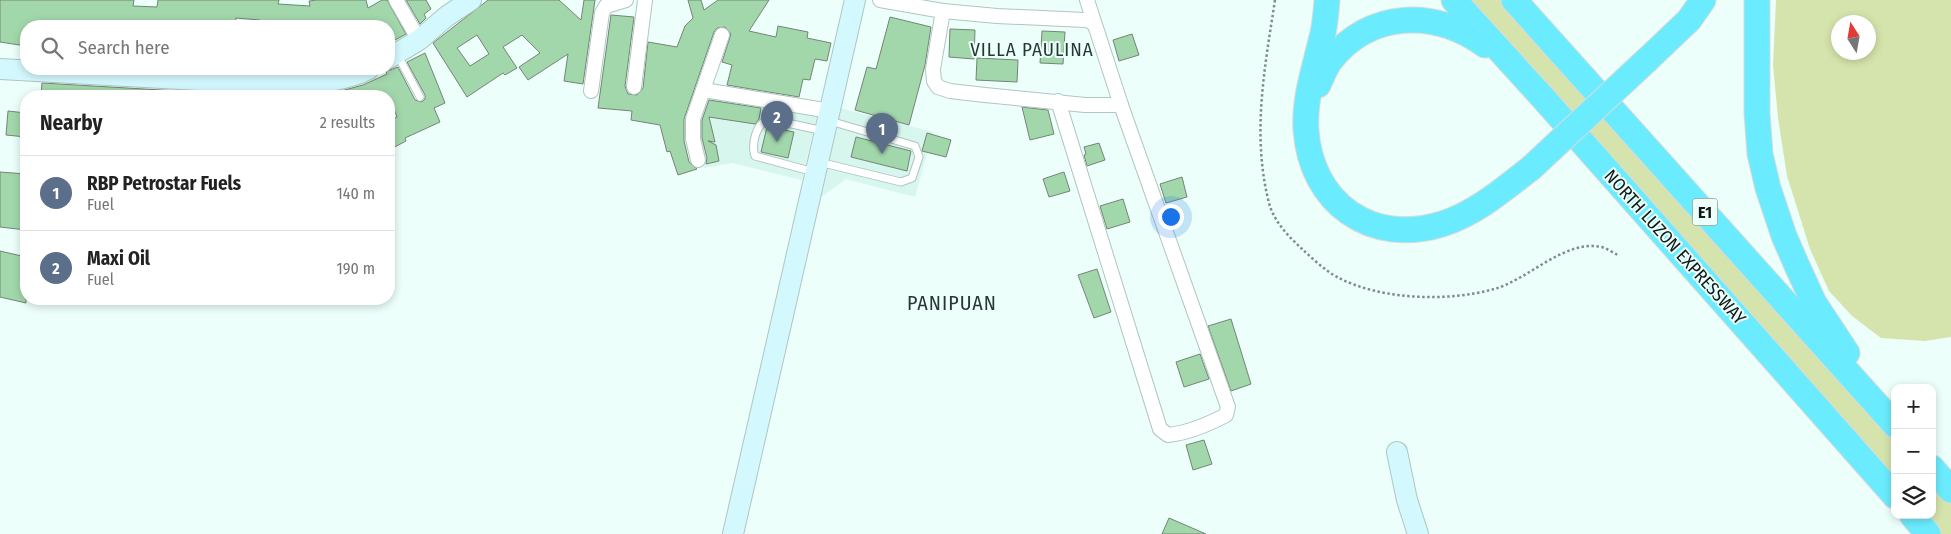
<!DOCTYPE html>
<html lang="en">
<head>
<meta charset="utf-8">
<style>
	body { margin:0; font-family:"Fira Sans Condensed",sans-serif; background:#f6f6f6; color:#222 }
	.controls { position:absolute; right:15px; bottom:15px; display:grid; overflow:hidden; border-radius:10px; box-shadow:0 2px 8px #0003 }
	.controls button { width:45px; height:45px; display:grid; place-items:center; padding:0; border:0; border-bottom:1px solid #e0e0e0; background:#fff; color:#222; font:25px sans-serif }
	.compass { position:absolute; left:1831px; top:15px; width:45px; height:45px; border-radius:50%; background:#fff; box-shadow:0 2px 8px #0003; rotate:349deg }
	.you { position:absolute; left:1170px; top:216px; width:18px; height:18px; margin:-12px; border:4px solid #fff; border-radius:50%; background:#1a73e8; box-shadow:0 0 0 8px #1a73e833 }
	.badge { display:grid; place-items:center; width:32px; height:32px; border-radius:50%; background:#b42806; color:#fff; font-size:16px; font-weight:700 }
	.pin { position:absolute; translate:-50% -41px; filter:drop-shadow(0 1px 2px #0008) }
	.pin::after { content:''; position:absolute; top:26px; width:18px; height:15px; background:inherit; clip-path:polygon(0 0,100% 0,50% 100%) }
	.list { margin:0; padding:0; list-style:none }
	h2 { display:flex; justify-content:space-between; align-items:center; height:65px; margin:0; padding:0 20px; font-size:21px }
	h2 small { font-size:16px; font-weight:400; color:#767676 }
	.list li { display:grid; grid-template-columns:32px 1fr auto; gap:15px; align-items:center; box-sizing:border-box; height:75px; padding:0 20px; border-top:1px solid #e0e0e0 }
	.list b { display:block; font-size:19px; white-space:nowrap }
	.list p { margin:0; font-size:16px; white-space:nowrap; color:#767676 }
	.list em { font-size:16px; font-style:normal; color:#767676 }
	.icon { flex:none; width:28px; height:28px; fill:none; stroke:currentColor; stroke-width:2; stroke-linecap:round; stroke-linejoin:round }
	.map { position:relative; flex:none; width:1951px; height:534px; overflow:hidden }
	.search { position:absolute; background:#fff; box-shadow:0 2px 8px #0003; left:20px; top:20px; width:375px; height:55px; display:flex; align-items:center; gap:12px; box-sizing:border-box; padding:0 18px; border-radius:20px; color:#767676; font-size:19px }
	.panel { position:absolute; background:#fff; box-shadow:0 2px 8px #0003; left:20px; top:90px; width:375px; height:215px; border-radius:20px }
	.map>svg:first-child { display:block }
	.built { fill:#d6f6ee }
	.green { fill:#d5e4ac; fill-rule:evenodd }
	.building { fill:#a2d7ab; stroke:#758477; fill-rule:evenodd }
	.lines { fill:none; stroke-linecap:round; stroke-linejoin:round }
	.lane-casing { stroke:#b0c6c0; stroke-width:9 }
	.street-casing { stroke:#b0c6c0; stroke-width:16 }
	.secondary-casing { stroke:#b0c6c0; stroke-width:22 }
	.highway-casing { stroke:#d9dada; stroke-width:27 }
	.path { stroke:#7f8d89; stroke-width:2.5; stroke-dasharray:2.5 2.5; stroke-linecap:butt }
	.lane { stroke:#fff; stroke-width:7 }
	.street { stroke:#fff; stroke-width:14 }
	.secondary { stroke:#d3f9ff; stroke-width:20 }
	.highway { stroke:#6becfe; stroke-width:25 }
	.highway-bridge-casing { stroke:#d9dada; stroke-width:27; stroke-linecap:butt }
	.highway-bridge { stroke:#6becfe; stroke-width:25 }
	.labels { text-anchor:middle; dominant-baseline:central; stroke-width:4; stroke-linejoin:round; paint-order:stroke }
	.shield { fill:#ecfffa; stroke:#525e5b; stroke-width:1 }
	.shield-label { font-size:16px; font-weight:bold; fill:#101917 }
	.street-label { font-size:18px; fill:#101917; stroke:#ecfffa }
	.neighbourhood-label { font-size:19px; letter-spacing:1px; fill:#263834; stroke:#ecfffa }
	.quarter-label { font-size:20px; letter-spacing:1px; fill:#263834; stroke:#ecfffa }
</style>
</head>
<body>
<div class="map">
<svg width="1951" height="534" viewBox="0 0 1951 534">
	<rect width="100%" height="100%" fill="#ecfffa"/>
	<g class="built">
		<path d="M180,80L262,86L261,96H179Z"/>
		<path d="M704,94L817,115L802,180L732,163L704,168L694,134Z"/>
		<path d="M840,108L933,132L915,197L846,179L816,201Z"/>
	</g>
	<g class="green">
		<path d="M1465,0H1505L1734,255L1895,438V482Z"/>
		<path d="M1776,0H1951V337L1925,341L1881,338L1852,316L1829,291L1810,249L1787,176L1778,118L1773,65ZM1838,22H1868V52H1838Z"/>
		<path d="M1932,481L1951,502V534H1940L1924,515H1932Z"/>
	</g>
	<g class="building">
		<path d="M0,0H134L133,6L157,7L158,0H279L278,4L310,6L309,1L317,0H366L368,8L382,0H387L406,34L395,40L389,26H260V20L236,18L235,26H26V46L0,42Z"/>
		<path d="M406,0H426L431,9L424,14L426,18L420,24Z"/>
		<path d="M488,0H559L581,20L584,0H595L583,84L564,81L568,54L528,80L519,67L540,53L522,35L503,47L517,68L505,75L503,73L467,97L433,43ZM477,35L489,54L470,66L457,48Z"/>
		<path d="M688,0H701L704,10L718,0H769L749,31L776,37L778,26L808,32L807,38L831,43L827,61L815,59L810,80L803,79L799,97L727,85L732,65L722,62L731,34L725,27L717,28L714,32L684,119V141L689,162L697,169L678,175L670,151L667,152L660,125L631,120L632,111L598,108L611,15L634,17L625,86L628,94L637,95L643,88L648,42L677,47L685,26L693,18Z"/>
		<path d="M890,17L931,27L925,65L909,125L855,110L867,67L876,69Z"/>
		<path d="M950,29L975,30L974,59L949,57Z"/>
		<path d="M1042,31L1065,32L1063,64L1040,63Z"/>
		<path d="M1132,34L1139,55L1119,61L1113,40Z"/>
		<path d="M425,53L445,103L434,108L440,122L405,138L406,141L389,150V121L397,117L389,96H316V95L341,91L363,85L387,74L385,69L390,70L398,67L415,100L422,102L425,99V95L407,62Z"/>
		<path d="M977,58L1018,60L1017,82L976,80Z"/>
		<path d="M42,83L178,91V96H41Z"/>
		<path d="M709,100L761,108L759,119L755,124L709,117L715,142L708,141L716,145L719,161L706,164L707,158L702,138V120Z"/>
		<path d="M1022,107L1048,110L1054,134L1030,140Z"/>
		<path d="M8,111L26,113V137L6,135Z"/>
		<path d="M767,127L794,132L788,158L761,152Z"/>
		<path d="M927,133L951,140L946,157L922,151Z"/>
		<path d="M856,137L911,151L907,171L851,157Z"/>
		<path d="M1099,143L1105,160L1087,166L1084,155L1086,154L1084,147Z"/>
		<path d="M0,172L26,174V230L0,227Z"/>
		<path d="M1064,172L1070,191L1049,197L1043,179Z"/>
		<path d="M1182,177L1187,197L1166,203L1160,184Z"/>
		<path d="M1123,199L1130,222L1107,229L1100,206Z"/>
		<path d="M0,251L26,257V303L0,297Z"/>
		<path d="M1097,269L1111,312L1094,318L1078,275Z"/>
		<path d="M1231,319L1251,384L1231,391L1208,326Z"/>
		<path d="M1200,354L1209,379L1184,387L1176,362Z"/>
		<path d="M1204,440L1212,464L1193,470L1186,445Z"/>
		<path d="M1169,518L1206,534H1162Z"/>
	</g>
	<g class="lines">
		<defs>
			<g id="lane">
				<path d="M397,54L420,97"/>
				<path d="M819,162L901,182L912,178L919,157L915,146L830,121"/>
				<path d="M814,172L755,156C751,144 756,123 769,119L824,131"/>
			</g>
			<g id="street">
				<path d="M396,0L419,40"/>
				<path d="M880,0L943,11L997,16L1085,20L1091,21L1095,26"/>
				<path d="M943,11L933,69L934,81L938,87L950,91L985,95L1085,105H1121"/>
				<path d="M634,87L645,0"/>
				<path d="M704,90L830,111"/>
				<path d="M591,91L602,13L606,6L626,0"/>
				<path d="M1058,101L1160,429L1168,435C1187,433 1209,424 1226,415L1228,407L1121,105L1087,0"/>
				<path d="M698,160L693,139V119L722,35"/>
			</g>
			<g id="secondary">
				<path d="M389,58L419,40L447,16L471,0"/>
				<path d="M0,69L286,85C314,83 344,82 369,69"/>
				<path d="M1397,452L1407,500L1418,534"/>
				<path d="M733,534L855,0"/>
			</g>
			<g id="highway">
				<path d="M1327,0C1326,14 1325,28 1321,41C1314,70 1304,100 1306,130C1311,203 1371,246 1442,224C1475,214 1504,189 1531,168"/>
				<path d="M1454,0L1544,99L1895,496"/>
				<path d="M1514,0L1895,425"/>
				<path d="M1757,0V113L1760,154L1768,188L1784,236L1798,268L1814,303L1847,353"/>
				<path d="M1648,59L1689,20L1703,0"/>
				<path d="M1318,85C1322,77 1325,68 1330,61C1370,10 1435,9 1485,45"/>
				<path d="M1932,468L1951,490"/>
				<path d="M1912,515L1928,534"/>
			</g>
		</defs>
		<use href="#lane" class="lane-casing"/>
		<use href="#street" class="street-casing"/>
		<use href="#secondary" class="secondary-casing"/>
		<use href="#highway" class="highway-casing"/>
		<path class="path" d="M1275,0C1265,66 1252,132 1268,199C1272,219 1286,234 1301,248C1312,258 1325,271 1339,278C1382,300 1448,302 1494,289C1528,280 1565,239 1601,247C1607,248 1613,253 1618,255"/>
		<use href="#lane" class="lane"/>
		<use href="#street" class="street"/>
		<use href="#secondary" class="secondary"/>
		<use href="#highway" class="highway"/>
		<defs>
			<path id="highway-bridge" d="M1531,168L1648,59"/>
		</defs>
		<use href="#highway-bridge" class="highway-bridge-casing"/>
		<use href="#highway-bridge" class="highway-bridge"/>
	</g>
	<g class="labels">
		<rect class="shield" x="1692.5" y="198.5" width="25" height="27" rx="4"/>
		<g class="shield-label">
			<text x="1705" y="212">E1</text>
		</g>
		<g class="street-label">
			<text transform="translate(1675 247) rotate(48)">NORTH LUZON EXPRESSWAY</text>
		</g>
		<g class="neighbourhood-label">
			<text x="1032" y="49">VILLA PAULINA</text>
		</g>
		<g class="quarter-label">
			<text x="952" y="303">PANIPUAN</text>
		</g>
	</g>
</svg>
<div class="controls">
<button>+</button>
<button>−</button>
<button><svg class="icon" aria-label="layers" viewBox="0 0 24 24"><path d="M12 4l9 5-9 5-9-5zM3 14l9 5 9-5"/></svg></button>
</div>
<svg class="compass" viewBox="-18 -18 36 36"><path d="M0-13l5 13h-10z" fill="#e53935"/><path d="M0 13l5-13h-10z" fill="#767676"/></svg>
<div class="you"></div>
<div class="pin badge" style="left:882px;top:154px;background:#5c6f8a">1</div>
<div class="pin badge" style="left:777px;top:142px;background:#5c6f8a">2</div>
<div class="search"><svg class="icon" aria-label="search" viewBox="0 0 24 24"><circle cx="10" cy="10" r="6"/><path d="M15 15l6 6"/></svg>Search here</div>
<section class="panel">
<h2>Nearby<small>2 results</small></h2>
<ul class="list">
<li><span class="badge" style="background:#5c6f8a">1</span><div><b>RBP Petrostar Fuels</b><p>Fuel</p></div><em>140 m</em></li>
<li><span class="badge" style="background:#5c6f8a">2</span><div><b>Maxi Oil</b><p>Fuel</p></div><em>190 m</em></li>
</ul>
</section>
</div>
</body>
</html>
